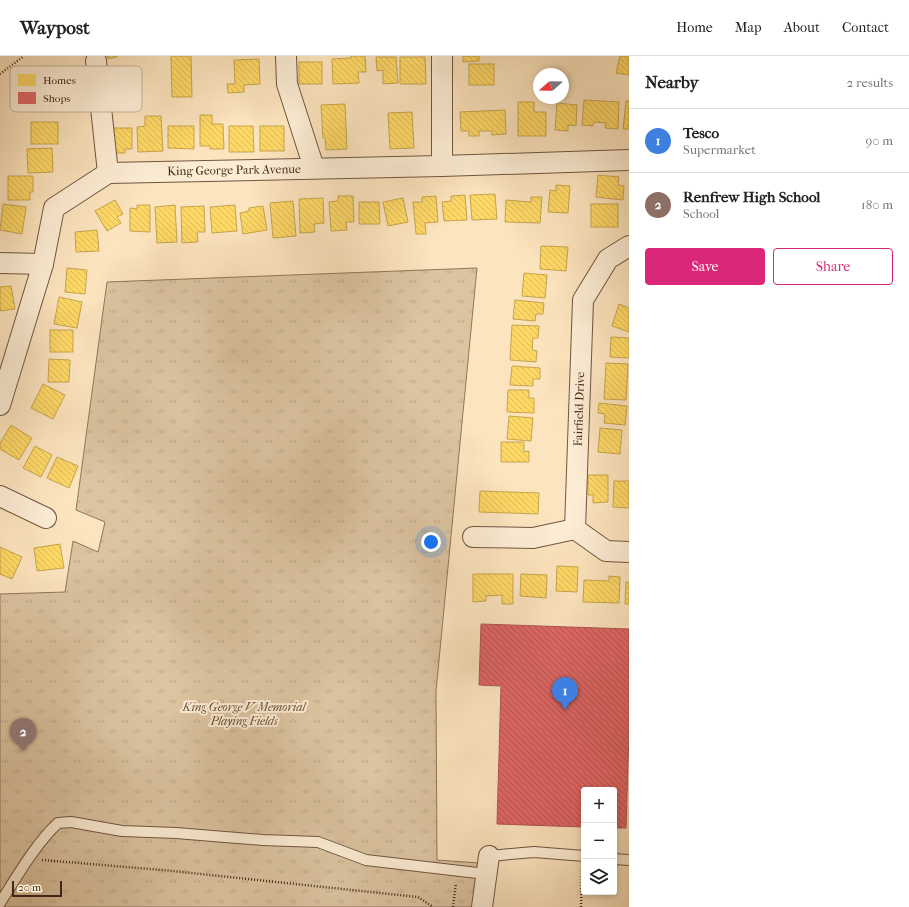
<!DOCTYPE html>
<html lang="en">
<head>
<meta charset="utf-8">
<style>
	body { margin:0; font-family:"IM FELL French Canon",serif; background:#f6f6f6; color:#202124 }
	.controls { position:absolute; right:12px; bottom:12px; display:grid; overflow:hidden; border-radius:4px; box-shadow:0 2px 6px #0003 }
	.controls button { width:36px; height:36px; display:grid; place-items:center; padding:0; border:0; border-bottom:1px solid #e0e0e0; background:#fff; color:#202124; font:20px sans-serif }
	.compass { position:absolute; left:533px; top:12px; width:36px; height:36px; border-radius:50%; background:#fff; box-shadow:0 2px 6px #0003; rotate:250deg }
	.scale { position:absolute; left:12px; bottom:10px; width:50px; box-sizing:border-box; padding-left:4px; border:2px solid #422716; border-top:0; font-size:11px; line-height:14px; white-space:nowrap; color:#422716; -webkit-text-stroke:3px #fdedd5; paint-order:stroke }
	.you { position:absolute; left:431px; top:486px; width:14px; height:14px; margin:-10px; border:3px solid #fff; border-radius:50%; background:#1a73e8; box-shadow:0 0 0 6px #1a73e833 }
	.badge { display:grid; place-items:center; width:26px; height:26px; border-radius:50%; background:#db2777; color:#fff; font-size:13px; font-weight:700 }
	.pin { position:absolute; translate:-50% -33px; filter:drop-shadow(0 1px 2px #0008) }
	.pin::after { content:''; position:absolute; top:21px; width:14px; height:12px; background:inherit; clip-path:polygon(0 0,100% 0,50% 100%) }
	.list { margin:0; padding:0; list-style:none }
	h2 { display:flex; justify-content:space-between; align-items:center; height:52px; margin:0; padding:0 16px; font-size:17px }
	h2 small { font-size:13px; font-weight:400; color:#757577 }
	.list li { display:grid; grid-template-columns:26px 1fr auto; gap:12px; align-items:center; box-sizing:border-box; height:64px; padding:0 16px; border-top:1px solid #e0e0e0 }
	.list b { display:block; font-size:15px; white-space:nowrap }
	.list p { margin:0; font-size:13px; white-space:nowrap; color:#757577 }
	.list em { font-size:13px; font-style:normal; color:#757577 }
	.actions { display:flex; gap:8px; padding:12px 16px }
	.actions a { flex:1; padding:9px 0; border:1px solid #db2777; border-radius:4px; text-align:center; font-size:14px; color:#db2777 }
	.actions .main { background:#db2777; color:#fff }
	.icon { flex:none; width:22px; height:22px; fill:none; stroke:currentColor; stroke-width:2; stroke-linecap:round; stroke-linejoin:round }
	.map { position:relative; flex:none; width:629px; height:851px; overflow:hidden }
	header { display:flex; align-items:center; gap:24px; box-sizing:border-box; height:56px; padding:0 20px; background:#fff; border-bottom:1px solid #e0e0e0 }
	header strong { font-size:19px }
	nav { display:flex; gap:22px; margin-inline-start:auto; font-size:14px }
	main { display:flex }
	aside { flex:1; background:#fff }
	.map>svg:first-child { display:block }
</style>
</head>
<body>
<header>
<strong>Waypost</strong>
<nav><a>Home</a><a>Map</a><a>About</a><a>Contact</a></nav>
</header>
<main>
<div class="map">
<svg width="629" height="851" viewBox="0 0 629 851">
	<defs>
		<pattern id="park-tufts" width="24" height="20" patternUnits="userSpaceOnUse"><rect width="24" height="20" fill="#dcc4a1"/><path d="M3 7l-1-3M5 7V3M7 7l1-3M15 17l-1-3M17 17v-4M19 17l1-3" fill="none" stroke="#bea88a"/></pattern>
		<pattern id="homes-back-hatch" width="6" height="6" patternUnits="userSpaceOnUse"><rect width="6" height="6" fill="#ffd966"/><path d="M-1 5l2 2M0 0l6 6M5-1l2 2" fill="none" stroke="#dcba58"/></pattern>
		<pattern id="shops-back-hatch" width="6" height="6" patternUnits="userSpaceOnUse"><rect width="6" height="6" fill="#e06666"/><path d="M-1 5l2 2M0 0l6 6M5-1l2 2" fill="none" stroke="#b75453"/></pattern>
	</defs>
	<rect width="100%" height="100%" fill="#fce4be"/>
	<filter id="stains"><feTurbulence type="fractalNoise" baseFrequency=".005" numOctaves="4"/><feColorMatrix values="0 0 0 0 .2 0 0 0 0 .09 0 0 0 0 .02 0 0 0 .5 -.17"/></filter>
	<radialGradient id="worn" r=".72"><stop offset=".6" stop-color="#630" stop-opacity="0"/><stop offset="1" stop-color="#630" stop-opacity=".3"/></radialGradient>
	<polygon fill="url(#park-tufts)" stroke="#8f765c" points="477,212 436,635 437,804 479,807 475,851 0,851 0,538 65,536 73,485 98,496 105,466 76,454 107,226"/>
	<g fill="url(#homes-back-hatch)" stroke="#c6a44e">
		<polygon points="107,0 117,0 117,1 108,3"/>
		<polygon points="171,0 191,0 192,41 172,41"/>
		<polygon points="351,0 365,0 366,16 358,16 359,27 333,28 332,3 351,2"/>
		<polygon points="463,0 479,0 479,5 463,6"/>
		<polygon points="620,0 629,0 629,19 616,17"/>
		<polygon points="376,1 396,1 398,27 383,28 383,14 377,15"/>
		<polygon points="400,1 425,1 426,28 400,28"/>
		<polygon points="259,3 260,28 244,29 244,36 228,37 227,28 235,28 234,4"/>
		<rect x="299" y="6" width="23" height="22"/>
		<rect x="469" y="8" width="25" height="21"/>
		<polygon points="584,44 619,46 618,73 605,72 606,67 594,66 593,70 582,69"/>
		<polygon points="626,45 629,45 629,73 623,73"/>
		<polygon points="518,46 534,46 534,56 546,56 546,80 518,80"/>
		<polygon points="557,47 577,49 576,70 568,69 568,75 555,74"/>
		<polygon points="345,48 347,93 326,94 325,82 323,82 321,49"/>
		<polygon points="505,54 506,78 492,79 492,75 479,75 479,80 469,80 469,75 461,75 460,56"/>
		<polygon points="412,56 414,92 390,93 388,57"/>
		<polygon points="200,59 212,59 212,68 223,68 224,93 210,93 210,90 200,90"/>
		<polygon points="145,60 161,60 163,95 138,96 137,71 145,70"/>
		<rect x="31" y="66" width="27" height="22"/>
		<polygon points="168,70 194,70 194,93 168,92"/>
		<polygon points="229,70 253,70 254,96 229,96"/>
		<rect x="260" y="70" width="24" height="25"/>
		<polygon points="109,72 132,72 132,93 125,93 125,97 110,97"/>
		<polygon points="52,92 53,116 28,117 27,93"/>
		<polygon points="598,119 619,121 618,129 624,130 623,144 596,141"/>
		<polygon points="8,120 33,120 33,136 30,136 30,144 8,144"/>
		<polygon points="556,129 570,130 568,157 548,156 550,134 556,135"/>
		<polygon points="495,138 497,163 472,164 470,139"/>
		<polygon points="465,139 467,164 444,165 442,146 451,145 451,140"/>
		<polygon points="338,140 353,140 354,166 346,166 347,174 331,175 329,146 338,145"/>
		<polygon points="436,140 438,166 425,167 426,178 416,178 413,146 422,146 422,141"/>
		<polygon points="531,141 542,141 540,167 505,166 506,144 531,146"/>
		<polygon points="323,142 324,167 314,168 315,176 300,177 299,143"/>
		<polygon points="403,142 408,166 388,170 383,146"/>
		<polygon points="115,144 123,158 117,161 121,167 107,175 95,155"/>
		<polygon points="293,145 296,180 273,182 270,147"/>
		<polygon points="359,146 379,146 380,168 359,168"/>
		<polygon points="3,148 26,151 22,178 0,174"/>
		<rect x="591" y="148" width="27" height="23"/>
		<polygon points="137,149 150,149 150,176 130,175 130,152 137,153"/>
		<polygon points="175,149 177,186 157,187 155,151"/>
		<polygon points="235,149 237,175 212,177 210,151"/>
		<polygon points="204,150 205,176 197,176 198,186 182,187 181,151"/>
		<polygon points="263,150 267,174 243,178 240,157 249,155 249,152"/>
		<polygon points="97,174 99,195 76,196 75,176"/>
		<polygon points="541,190 568,191 566,215 540,213"/>
		<polygon points="67,212 87,214 85,238 65,236"/>
		<polygon points="524,217 547,219 545,242 522,240"/>
		<polygon points="11,230 15,253 0,255 0,231"/>
		<polygon points="59,241 82,246 77,272 54,268"/>
		<polygon points="515,244 544,247 543,258 536,258 535,265 513,263"/>
		<polygon points="619,248 629,252 629,276 612,270"/>
		<polygon points="512,269 539,270 538,282 533,282 532,294 537,295 536,306 510,304"/>
		<rect x="50" y="274" width="23" height="22"/>
		<polygon points="611,281 629,282 629,302 610,301"/>
		<polygon points="49,303 70,304 69,326 48,326"/>
		<polygon points="606,307 628,308 626,344 604,343"/>
		<polygon points="512,310 540,312 540,323 533,323 533,330 510,329"/>
		<polygon points="43,328 65,339 53,363 31,352"/>
		<polygon points="508,334 529,334 529,342 534,342 534,357 507,356"/>
		<polygon points="599,347 627,350 625,369 604,367 605,358 598,357"/>
		<polygon points="509,360 533,362 531,385 507,383"/>
		<polygon points="11,369 32,382 19,404 0,393 0,387"/>
		<polygon points="600,372 622,374 620,398 598,396"/>
		<polygon points="501,386 524,386 524,396 529,395 529,406 501,406"/>
		<polygon points="35,390 52,399 41,421 23,412"/>
		<polygon points="57,401 78,410 69,432 47,422"/>
		<polygon points="588,419 608,419 608,446 593,447 593,439 588,439"/>
		<polygon points="614,425 629,425 629,452 613,451"/>
		<polygon points="480,435 539,437 538,458 479,456"/>
		<polygon points="60,488 64,512 37,515 34,492"/>
		<polygon points="0,491 22,501 12,523 0,518"/>
		<polygon points="557,510 578,511 577,536 556,535"/>
		<polygon points="473,518 513,518 513,548 502,548 502,539 486,540 486,545 473,546"/>
		<polygon points="521,518 547,519 546,542 520,540"/>
		<polygon points="609,520 620,521 619,547 583,546 584,524 609,525"/>
		<polygon points="626,526 629,526 629,548 625,548"/>
	</g>
	<polygon fill="url(#shops-back-hatch)" stroke="#b1534e" points="481,568 629,573 629,678 626,772 614,772 614,734 584,734 584,771 497,768 501,630 479,629"/>
	<g fill="none" stroke-linecap="round" stroke-linejoin="round">
		<defs>
			<g id="lane">
				<polyline points="489,800 534,796 584,800"/>
				<polyline points="614,803 629,804"/>
				<path d="M0 847C16 822 36 787 58 767L71 766 122 775 176 777 263 784 318 786 366 804 486 818"/>
			</g>
			<g id="street">
				<polyline points="286,0 287,28 314,112"/>
				<polyline points="442,0 442,110"/>
				<polyline points="96,5 108,117"/>
				<polyline points="629,190 608,203 583,244 575,473 606,495 629,496"/>
				<polyline points="0,207 43,208"/>
				<polyline points="0,349 43,208 54,152 108,117 442,110 629,104"/>
				<polyline points="0,440 46,462"/>
				<polyline points="473,481 533,482 575,473"/>
				<polyline points="482,851 489,800"/>
			</g>
		</defs>
		<use href="#lane" stroke="#705640" stroke-width="12"/>
		<use href="#street" stroke="#705640" stroke-width="22"/>
		<g stroke="#422716" stroke-width="2.5" stroke-dasharray="1 2" stroke-linecap="butt">
			<polyline points="0,18 24,0"/>
			<polyline points="42,804 163,814 418,841 433,851"/>
			<polyline points="453,851 456,827"/>
			<polyline points="581,851 582,812"/>
		</g>
		<use href="#lane" stroke="#fdedd5" stroke-width="10"/>
		<use href="#street" stroke="#fdedd5" stroke-width="20"/>
	</g>
	<g text-anchor="middle" dominant-baseline="central" stroke-width="4" stroke-linejoin="round" paint-order="stroke">
		<g font-size="12" fill="#422716" stroke="#fdedd5">
			<text transform="translate(234 114) rotate(-1)">King George Park Avenue</text>
			<text transform="translate(579 353) rotate(-88)">Fairfield Drive</text>
		</g>
		<g font-size="12" font-style="italic" fill="#684e39" stroke="#fdedd5">
			<text x="244" y="651">King George V Memorial<tspan x="244" dy="14">Playing Fields</tspan></text>
		</g>
	</g>
	<rect x="10" y="10" width="132" height="46" rx="6" fill="#fdedd5" stroke="#c5b29c" stroke-width="1"/>
	<rect x="18" y="18" width="18" height="12" fill="#ffd966"/>
	<rect x="18" y="36" width="18" height="12" fill="#e06666"/>
	<g font-size="11" fill="#422716">
		<text x="43" y="28">Homes</text>
		<text x="43" y="46">Shops</text>
	</g>
	<rect width="100%" height="100%" filter="url(#stains)"/>
	<rect width="100%" height="100%" fill="url(#worn)"/>
</svg>
<div class="controls">
<button>+</button>
<button>−</button>
<button><svg class="icon" aria-label="layers" viewBox="0 0 24 24"><path d="M12 4l9 5-9 5-9-5zM3 14l9 5 9-5"/></svg></button>
</div>
<svg class="compass" viewBox="-18 -18 36 36"><path d="M0-13l5 13h-10z" fill="#e53935"/><path d="M0 13l5-13h-10z" fill="#757577"/></svg>
<div class="scale">20 m</div>
<div class="you"></div>
<div class="pin badge" style="left:565px;top:654px;background:#3f7fe0">1</div>
<div class="pin badge" style="left:23px;top:695px;background:#8d6e63">2</div>
</div>
<aside>
<h2>Nearby<small>2 results</small></h2>
<ul class="list">
<li><span class="badge" style="background:#3f7fe0">1</span><div><b>Tesco</b><p>Supermarket</p></div><em>90 m</em></li>
<li><span class="badge" style="background:#8d6e63">2</span><div><b>Renfrew High School</b><p>School</p></div><em>180 m</em></li>
</ul>
<div class="actions"><a class="main">Save</a><a>Share</a></div>
</aside>
</main>
</body>
</html>
